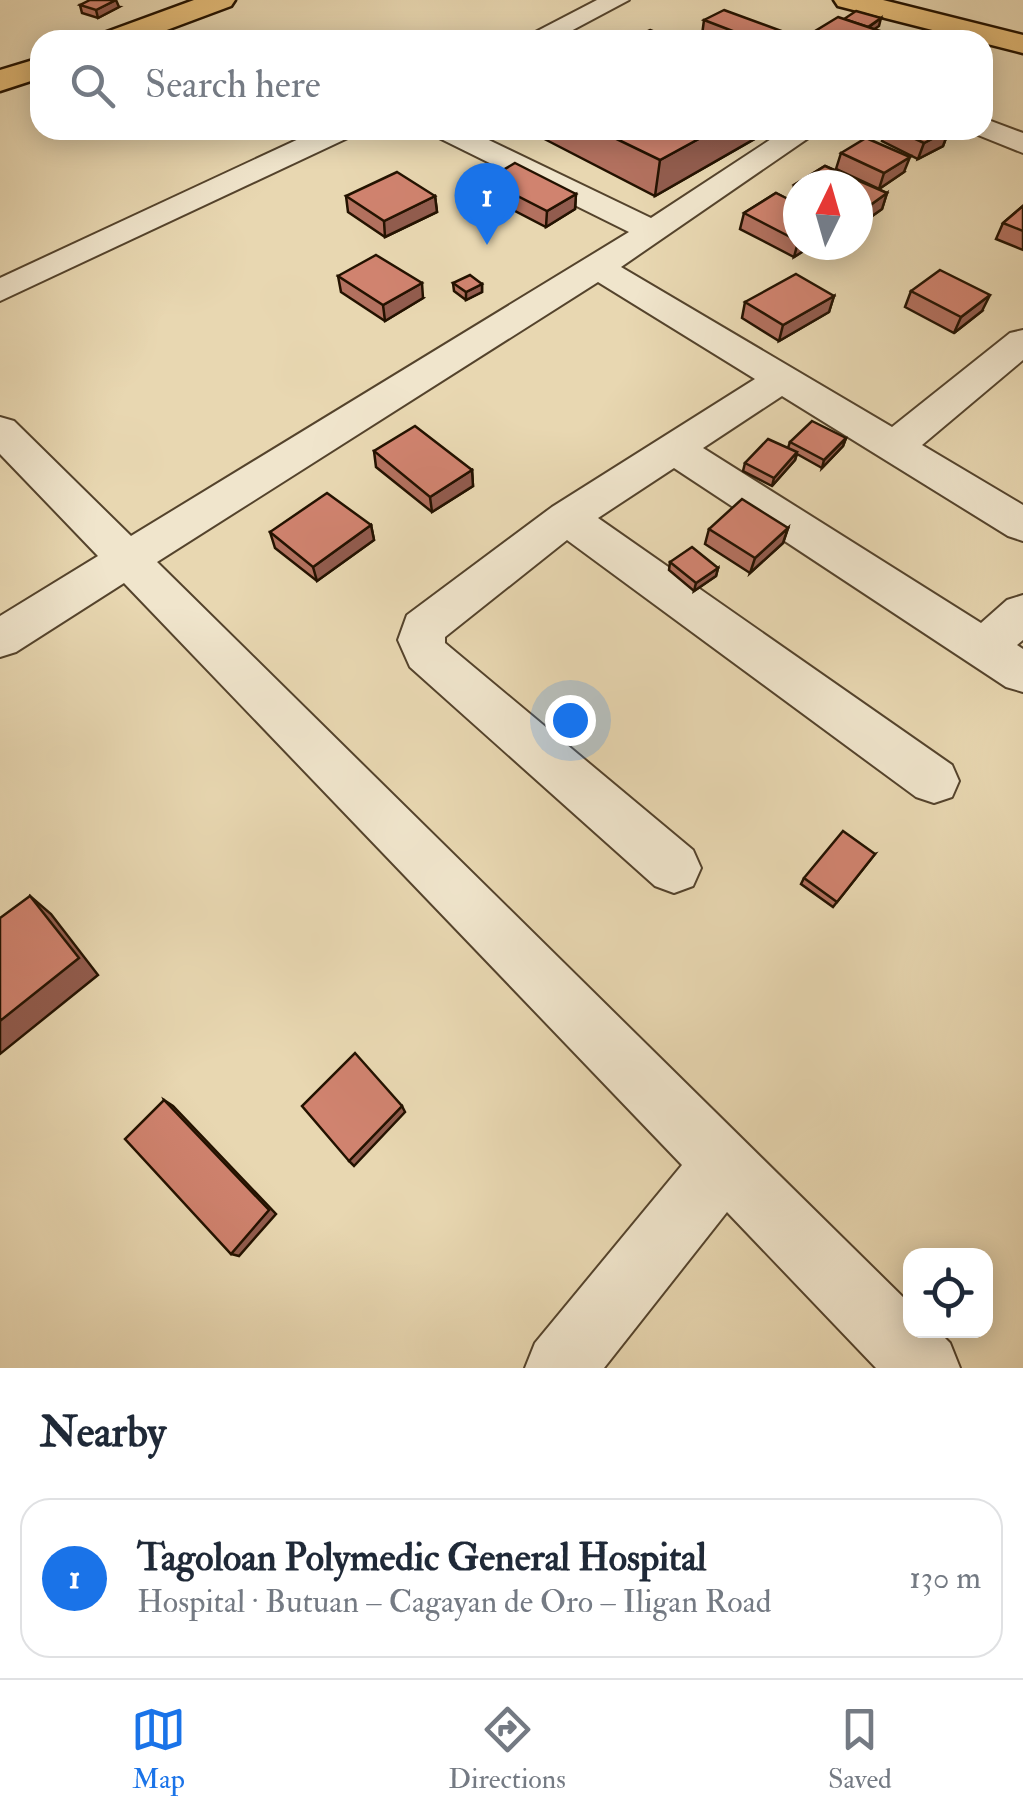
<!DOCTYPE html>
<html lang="en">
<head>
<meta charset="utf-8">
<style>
	body { margin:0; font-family:"IM FELL Double Pica",serif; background:#f6f6f7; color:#1f2937 }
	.controls { position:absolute; right:30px; bottom:30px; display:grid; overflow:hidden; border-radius:20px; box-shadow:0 5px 25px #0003 }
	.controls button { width:90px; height:90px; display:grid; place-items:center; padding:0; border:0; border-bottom:2px solid #e0e1e3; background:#fff; color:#1f2937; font:50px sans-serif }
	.compass { position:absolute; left:783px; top:170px; width:90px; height:90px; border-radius:50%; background:#fff; box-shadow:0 5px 25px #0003; rotate:5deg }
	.you { position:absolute; left:570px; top:720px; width:35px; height:35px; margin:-25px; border:8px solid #fff; border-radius:50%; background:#1a73e8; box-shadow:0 0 0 15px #1a73e833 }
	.badge { display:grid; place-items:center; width:65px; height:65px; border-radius:50%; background:#1a73e8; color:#fff; font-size:32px; font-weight:700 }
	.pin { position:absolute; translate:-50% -82px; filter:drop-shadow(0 2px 5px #0008) }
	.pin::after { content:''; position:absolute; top:52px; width:35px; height:30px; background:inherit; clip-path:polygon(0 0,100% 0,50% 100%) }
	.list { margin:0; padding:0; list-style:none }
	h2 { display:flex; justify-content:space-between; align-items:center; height:130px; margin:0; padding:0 40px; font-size:42px }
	h2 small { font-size:32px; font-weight:400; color:#747a83 }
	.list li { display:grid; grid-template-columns:65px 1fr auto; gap:30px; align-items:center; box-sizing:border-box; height:160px; margin:0 20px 20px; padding:0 20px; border:2px solid #e0e1e3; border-radius:30px }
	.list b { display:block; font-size:38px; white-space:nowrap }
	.list p { margin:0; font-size:32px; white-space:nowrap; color:#747a83 }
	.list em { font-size:32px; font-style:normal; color:#747a83 }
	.icon { flex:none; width:55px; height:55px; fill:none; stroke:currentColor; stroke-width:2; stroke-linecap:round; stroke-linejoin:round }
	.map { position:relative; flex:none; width:1023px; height:1368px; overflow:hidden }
	.search { position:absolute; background:#fff; box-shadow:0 5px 25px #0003; left:30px; right:30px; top:30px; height:110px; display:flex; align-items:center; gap:25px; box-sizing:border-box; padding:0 35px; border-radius:30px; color:#747a83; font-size:38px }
	.sheet { height:310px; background:#fff }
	nav { display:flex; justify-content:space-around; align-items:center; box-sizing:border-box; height:140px; border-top:2px solid #e0e1e3; background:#fff; font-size:28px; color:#747a83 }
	nav a { display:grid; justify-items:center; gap:5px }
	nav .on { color:#1a73e8 }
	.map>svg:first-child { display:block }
</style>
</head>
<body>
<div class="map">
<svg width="1023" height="1368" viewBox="0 0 1023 1368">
	<rect width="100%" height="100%" fill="#e8d7b1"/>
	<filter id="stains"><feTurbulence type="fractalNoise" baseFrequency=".002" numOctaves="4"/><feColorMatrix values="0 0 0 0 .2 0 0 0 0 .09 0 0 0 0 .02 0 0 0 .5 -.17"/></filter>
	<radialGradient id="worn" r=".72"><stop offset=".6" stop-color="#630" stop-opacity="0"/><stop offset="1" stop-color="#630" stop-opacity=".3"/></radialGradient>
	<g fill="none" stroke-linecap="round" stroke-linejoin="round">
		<defs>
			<g id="minor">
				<polygon points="597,0 629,0 554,40 520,40"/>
				<polygon points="983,118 1023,133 1023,153 973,133 971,130 983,130"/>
				<polygon points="318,130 357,130 352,136 0,301 0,278"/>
				<polygon points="430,130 468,130 651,218 785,130 820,130 621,267 892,427 1010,333 1023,330 1023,360 922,445 1023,505 1023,541 1008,536 782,396 703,448 981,623 1007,600 1023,595 1023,640 1017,645 1023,649 1023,692 1006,687 674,468 598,518 952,765 959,781 952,797 934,803 916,797 567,540 445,637 445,643 693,850 701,868 693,886 674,893 655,886 410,667 398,640 407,615 552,507 755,379 598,282 157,562 910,1304 910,1330 937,1330 950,1343 960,1368 876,1368 727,1212 604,1368 525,1368 535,1343 682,1165 124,583 16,652 0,657 0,616 98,556 0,454 0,417 14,421 131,536 629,232 435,136"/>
			</g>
			<polygon id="major" points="834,0 883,0 1023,35 1023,53 838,6"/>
			<g id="highway">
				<polygon points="194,0 235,0 231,6 140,40 97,40 101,34"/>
				<polygon points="40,58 40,78 0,91 0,70"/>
			</g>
		</defs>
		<use href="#minor" stroke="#54432c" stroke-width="4"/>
		<use href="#major" stroke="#231200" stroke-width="5"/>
		<use href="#highway" stroke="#231200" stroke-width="5"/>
		<use href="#minor" fill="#f0e5cc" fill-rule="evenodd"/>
		<use href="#major" fill="#e4bc78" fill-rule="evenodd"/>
		<use href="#highway" fill="#e4bc78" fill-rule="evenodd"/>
	</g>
	<g fill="#b3715f" stroke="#231200" stroke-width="2.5">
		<polygon points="80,5 119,7 98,18 82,13"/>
		<polygon points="704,20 787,33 785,40 716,40 702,35"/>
		<polygon points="527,130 770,130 655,196"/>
		<polygon points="885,130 949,130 943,146 918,159 882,141"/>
		<polygon points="841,153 904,172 879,189 836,169"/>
		<polygon points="825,166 887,193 882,209 858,226 858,185 798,185 798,245 813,245 794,257 740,229 744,213 776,193 791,201 794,185"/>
		<polygon points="486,180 576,194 575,209 546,227 486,196"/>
		<polygon points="346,196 435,196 437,212 385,237 348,212"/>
		<polygon points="1023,206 1023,250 996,239 1003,223"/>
		<polygon points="338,276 423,298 385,321 341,292"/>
		<polygon points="453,283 482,284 482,292 466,300 454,291"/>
		<polygon points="911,291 982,311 954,333 905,307"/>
		<polygon points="834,296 829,312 779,341 742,318 745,302"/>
		<polygon points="846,438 843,446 822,468 797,454 795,460 772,486 743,471 745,463 788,448 790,442"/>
		<polygon points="374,451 472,470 473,486 432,512 376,467"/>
		<polygon points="371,525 374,540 317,581 275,548 270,532"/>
		<polygon points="788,528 783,543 750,573 705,544 709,529"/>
		<polygon points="670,562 718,568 716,576 694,591 669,570"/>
		<polygon points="875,854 833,907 801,884 804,878"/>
	</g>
	<g fill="#925c4e" stroke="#231200" stroke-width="2.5">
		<polygon points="116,0 119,7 98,18 96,10"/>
		<polygon points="881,18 879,26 863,37 865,30"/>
		<polygon points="715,130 770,130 655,196 660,160"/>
		<polygon points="949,130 943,146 918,159 924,143"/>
		<polygon points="910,157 904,172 879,189 884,173"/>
		<polygon points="887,193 882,209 858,226 858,214"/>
		<polygon points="576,194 575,209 546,227 547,211"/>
		<polygon points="435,196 437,212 385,237 384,221"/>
		<polygon points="798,242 798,245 813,245 794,257"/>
		<polygon points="422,283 423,298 385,321 383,305"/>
		<polygon points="482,284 482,292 466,300 466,292"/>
		<polygon points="990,295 982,311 954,333 961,317"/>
		<polygon points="834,296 829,312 779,341 783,325"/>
		<polygon points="846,438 843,446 822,468 824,460"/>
		<polygon points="797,452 795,460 772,486 774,478"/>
		<polygon points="472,470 473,486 432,512 430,497"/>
		<polygon points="371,525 374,540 317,581 313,567"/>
		<polygon points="788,528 783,543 750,573 755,558"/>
		<polygon points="718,568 716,576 694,591 696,583"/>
		<polygon points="30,896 51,914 98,975 0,1054 0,1021"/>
		<polygon points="164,1100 173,1106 276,1214 239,1256 231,1254"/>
		<polygon points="402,1106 405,1112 354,1166 349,1161"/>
	</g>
	<g fill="#d0836f" stroke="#231200" stroke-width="2.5">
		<polygon points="90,0 116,0 96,10 80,5"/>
		<polygon points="724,10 787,33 775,40 756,40 704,20"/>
		<polygon points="856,11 881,18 868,27 844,19"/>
		<polygon points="838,17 889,34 881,40 819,40 807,36"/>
		<polygon points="650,30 675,40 628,40"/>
		<polygon points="685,36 694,40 677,40"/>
		<polygon points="598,130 715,130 660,160"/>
		<polygon points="896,130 949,130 924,143"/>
		<polygon points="866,138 910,157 884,173 841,153"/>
		<polygon points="515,163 576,194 547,211 486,180"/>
		<polygon points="825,166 887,193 858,214 858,185 798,185 798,187 794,185"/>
		<polygon points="397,172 435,196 384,221 346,196"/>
		<polygon points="776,193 798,204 798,241 744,213"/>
		<polygon points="1023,206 1023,231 1003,223"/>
		<polygon points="376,255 422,283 383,305 338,276"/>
		<polygon points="940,270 990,295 961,317 911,291"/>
		<polygon points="796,274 834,296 783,325 745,302"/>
		<polygon points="470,275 482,284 466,292 453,283"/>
		<polygon points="812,421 846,438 824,460 790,442"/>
		<polygon points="415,426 472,470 430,497 374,451"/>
		<polygon points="768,439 797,452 774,478 745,463"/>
		<polygon points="327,493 371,525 313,567 270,532"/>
		<polygon points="742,499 788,528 755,558 709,529"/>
		<polygon points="692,547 718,568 696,583 670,562"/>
		<polygon points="843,831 875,854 837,902 804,878"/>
		<polygon points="30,896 79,958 0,1021 0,918"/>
		<polygon points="355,1053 402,1106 349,1161 302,1106"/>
		<polygon points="164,1100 269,1210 231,1254 125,1139"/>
	</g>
	<rect width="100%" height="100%" filter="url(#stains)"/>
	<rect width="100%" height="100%" fill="url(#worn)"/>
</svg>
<div class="controls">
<button><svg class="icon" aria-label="locate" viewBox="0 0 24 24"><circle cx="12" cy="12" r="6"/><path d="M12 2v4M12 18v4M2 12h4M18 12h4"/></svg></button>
</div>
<svg class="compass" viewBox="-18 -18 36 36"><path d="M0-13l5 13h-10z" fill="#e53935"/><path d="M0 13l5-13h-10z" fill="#747a83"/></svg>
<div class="you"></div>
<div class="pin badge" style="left:487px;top:245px">1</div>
<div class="search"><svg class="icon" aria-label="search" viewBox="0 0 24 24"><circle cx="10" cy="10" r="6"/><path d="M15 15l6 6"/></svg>Search here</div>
</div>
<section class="sheet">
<h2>Nearby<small></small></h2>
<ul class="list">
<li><span class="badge">1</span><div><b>Tagoloan Polymedic General Hospital</b><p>Hospital · Butuan – Cagayan de Oro – Iligan Road</p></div><em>130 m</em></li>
</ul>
</section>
<nav>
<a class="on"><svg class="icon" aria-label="map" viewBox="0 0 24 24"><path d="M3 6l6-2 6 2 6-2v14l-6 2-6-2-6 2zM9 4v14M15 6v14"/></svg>Map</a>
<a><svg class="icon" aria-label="directions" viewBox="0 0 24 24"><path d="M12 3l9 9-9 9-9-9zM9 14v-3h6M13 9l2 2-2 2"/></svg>Directions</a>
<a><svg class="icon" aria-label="saved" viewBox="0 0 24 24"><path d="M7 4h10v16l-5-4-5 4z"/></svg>Saved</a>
</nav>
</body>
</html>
